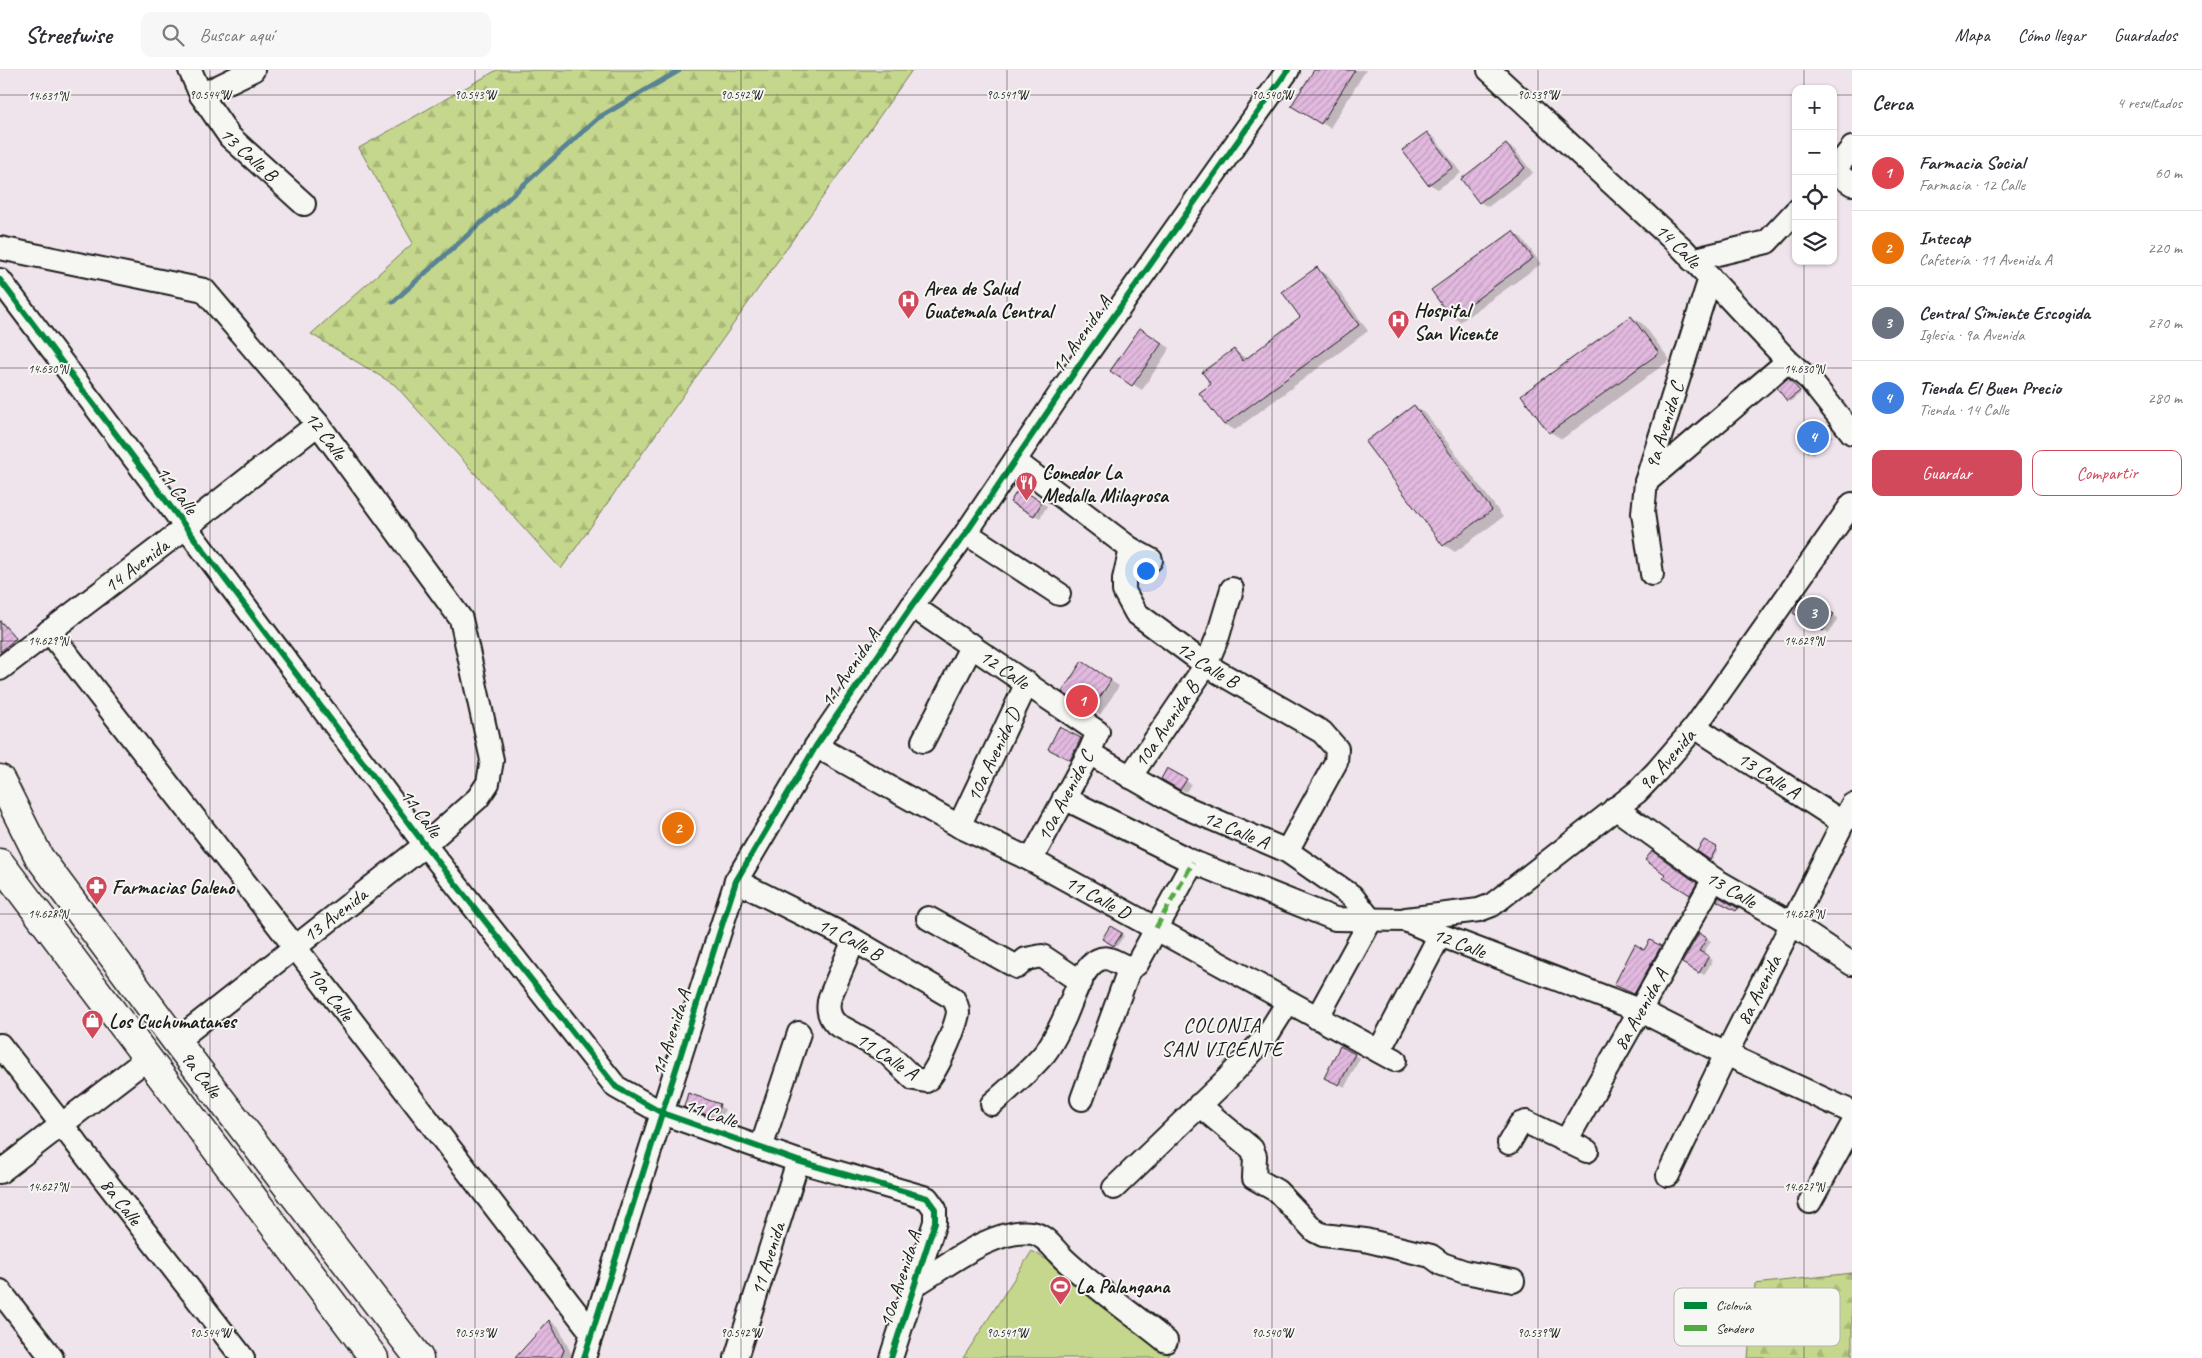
<!DOCTYPE html>
<html lang="es">
<head>
<meta charset="utf-8">
<style>
	body { margin:0; font-family:Caveat,sans-serif; background:#f7f7f7; color:#2b2b33 }
	.controls { position:absolute; right:15px; top:15px; display:grid; overflow:hidden; border-radius:10px; box-shadow:0 1px 4px #0004 }
	.controls button { width:45px; height:45px; display:grid; place-items:center; padding:0; border:0; border-bottom:1px solid #e1e1e2; background:#fff; color:#2b2b33; font:25px sans-serif }
	.you { position:absolute; left:1145px; top:500px; width:18px; height:18px; margin:-12px; border:4px solid #fff; border-radius:50%; background:#1a73e8; box-shadow:0 0 0 8px #1a73e833 }
	.badge { display:grid; place-items:center; width:32px; height:32px; border-radius:50%; background:#d1495b; color:#fff; font-size:16px; font-weight:700 }
	.pin { position:absolute; translate:-50% -50%; border:2px solid #fff; box-shadow:0 1px 5px #0006 }
	.list { margin:0; padding:0; list-style:none }
	h2 { display:flex; justify-content:space-between; align-items:center; height:65px; margin:0; padding:0 20px; font-size:21px }
	h2 small { font-size:16px; font-weight:400; color:#7c7c81 }
	.list li { display:grid; grid-template-columns:32px 1fr auto; gap:15px; align-items:center; box-sizing:border-box; height:75px; padding:0 20px; border-top:1px solid #e1e1e2 }
	.list b { display:block; font-size:19px; white-space:nowrap }
	.list p { margin:0; font-size:16px; white-space:nowrap; color:#7c7c81 }
	.list em { font-size:16px; font-style:normal; color:#7c7c81 }
	.actions { display:flex; gap:10px; padding:15px 20px }
	.actions a { flex:1; padding:11px 0; border:1px solid #d1495b; border-radius:10px; text-align:center; font-size:18px; color:#d1495b }
	.actions .main { background:#d1495b; color:#fff }
	.icon { flex:none; width:28px; height:28px; fill:none; stroke:currentColor; stroke-width:2; stroke-linecap:round; stroke-linejoin:round }
	.map { position:relative; flex:none; width:1852px; height:1288px; overflow:hidden }
	header { display:flex; align-items:center; gap:30px; box-sizing:border-box; height:70px; padding:0 25px; background:#fff; border-bottom:1px solid #e1e1e2 }
	header strong { font-size:24px }
	nav { display:flex; gap:28px; margin-inline-start:auto; font-size:18px }
	.search { width:350px; height:45px; background:#f7f7f7; display:flex; align-items:center; gap:12px; box-sizing:border-box; padding:0 18px; border-radius:10px; color:#7c7c81; font-size:19px }
	main { display:flex }
	aside { flex:1; background:#fff }
	.map>svg:first-child { display:block }
</style>
</head>
<body>
<header>
<strong>Streetwise</strong>
<div class="search"><svg class="icon" aria-label="search" viewBox="0 0 24 24"><circle cx="10" cy="10" r="6"/><path d="M15 15l6 6"/></svg>Buscar aquí</div>
<nav><a>Mapa</a><a>Cómo llegar</a><a>Guardados</a></nav>
</header>
<main>
<div class="map">
<svg width="1852" height="1288" viewBox="0 0 1852 1288">
	<defs>
		<pattern id="forest-firs" width="22" height="20" patternUnits="userSpaceOnUse" patternTransform="scale(1.25)"><rect width="22" height="20" fill="#c5d78c"/><path d="M5 1l3.5 6h-7zM16 11l3.5 6h-7z" fill="#a9b878"/></pattern>
		<pattern id="building-hatch" width="6" height="6" patternUnits="userSpaceOnUse" patternTransform="scale(1.25)"><rect width="6" height="6" fill="#e2b9df"/><path d="M-1 1l2-2M0 6l6-6M5 7l2-2" fill="none" stroke="#c19ebf"/></pattern>
	</defs>
	<rect width="100%" height="100%" fill="#f0e4ec"/>
	<filter id="ink" filterUnits="userSpaceOnUse"><feTurbulence type="fractalNoise" baseFrequency=".02" numOctaves="2"/><feDisplacementMap in="SourceGraphic" scale="10" xChannelSelector="R" yChannelSelector="G"/><feConvolveMatrix kernelMatrix="1 2 1 2 8 2 1 2 1" color-interpolation-filters="sRGB"/></filter>
	<g filter="url(#ink)">
		<g fill="url(#forest-firs)" stroke="#707a54">
			<polygon points="497,0 912,0 561,499 395,315 311,264 413,173 359,78"/>
			<polygon points="1852,1203 1852,1288 1748,1288 1755,1214"/>
		</g>
		<polygon fill="#c5d78c" stroke="#707a54" points="1032,1181 1179,1268 1166,1288 963,1288"/>
		<g fill="#0003">
			<polygon points="1315,0 1366,0 1330,58 1293,35"/>
			<polygon points="1427,63 1435,68 1461,103 1438,119 1429,114 1404,80"/>
			<polygon points="1507,75 1515,80 1533,103 1488,137 1480,132"/>
			<polygon points="1513,163 1522,168 1541,194 1460,252 1452,247"/>
			<polygon points="1317,199 1328,205 1368,261 1235,360 1224,354 1213,314 1234,280 1247,289 1302,248"/>
			<polygon points="1631,247 1643,254 1670,290 1562,369 1550,362"/>
			<polygon points="1141,259 1170,278 1142,320 1112,301"/>
			<polygon points="1790,311 1801,323 1790,332 1788,330"/>
			<polygon points="1414,337 1426,344 1503,447 1455,482 1444,475"/>
			<polygon points="1818,354 1833,366 1814,384 1809,381"/>
			<polygon points="1019,420 1047,436 1040,448 1012,432"/>
			<polygon points="1804,527 1838,548 1829,563 1794,542"/>
			<polygon points="0,549 20,572 0,589"/>
			<polygon points="1091,598 1119,616 1100,645 1091,640"/>
			<polygon points="1080,669 1086,672 1076,692 1055,681"/>
			<polygon points="1167,700 1191,714 1186,722 1162,708"/>
			<polygon points="1705,772 1718,780 1712,790 1699,781"/>
			<polygon points="1658,786 1702,817 1696,827 1665,808 1668,805"/>
			<polygon points="1111,858 1124,866 1117,876 1104,869"/>
			<polygon points="1699,864 1711,871 1703,884 1713,890 1704,905 1683,892"/>
			<polygon points="1651,871 1666,881 1640,926 1621,917"/>
			<polygon points="1354,985 1360,988 1345,1017 1331,1010"/>
			<polygon points="689,1025 725,1039 721,1050 685,1036"/>
			<polygon points="550,1251 558,1256 572,1285 571,1288 521,1288"/>
		</g>
		<g fill="none" stroke-linecap="round" stroke-linejoin="round">
			<polyline stroke="#598393" stroke-width="5" points="393,232 598,48 680,0"/>
		</g>
		<g fill="url(#building-hatch)" stroke="#1c1c1c">
			<polygon points="1314,0 1355,0 1321,54 1291,36"/>
			<polygon points="1427,62 1453,97 1428,115 1402,80"/>
			<polygon points="1506,74 1525,98 1479,133 1461,109"/>
			<polygon points="1513,161 1533,188 1451,248 1431,220"/>
			<polygon points="1317,197 1359,255 1224,355 1199,323 1211,314 1202,302 1234,279 1243,291 1300,247 1282,222"/>
			<polygon points="1631,246 1659,283 1549,363 1521,325"/>
			<polygon points="1140,258 1162,273 1132,316 1110,301"/>
			<polygon points="1788,308 1800,321 1787,331 1777,318"/>
			<polygon points="1414,335 1492,440 1443,476 1365,372"/>
			<polygon points="1818,353 1828,363 1808,382 1798,372"/>
			<polygon points="1019,418 1042,432 1034,446 1010,432"/>
			<polygon points="1803,526 1834,544 1823,561 1793,543"/>
			<polygon points="0,551 16,568 0,582"/>
			<polygon points="1082,591 1111,610 1091,641 1062,622"/>
			<polygon points="1059,657 1081,668 1070,690 1048,679"/>
			<polygon points="1167,698 1187,709 1180,720 1161,709"/>
			<polygon points="1704,770 1717,777 1710,790 1697,781"/>
			<polygon points="1652,781 1697,813 1690,825 1663,808 1666,805 1645,790"/>
			<polygon points="1719,827 1738,838 1736,841 1717,831"/>
			<polygon points="1110,856 1122,863 1114,876 1102,869"/>
			<polygon points="1699,863 1707,868 1699,881 1709,886 1699,903 1682,893"/>
			<polygon points="1650,870 1661,876 1634,924 1614,915 1635,874 1644,880"/>
			<polygon points="1340,976 1355,984 1339,1015 1324,1008"/>
			<polygon points="688,1023 720,1034 716,1048 684,1037"/>
			<polygon points="549,1250 564,1280 561,1288 515,1288"/>
		</g>
		<g fill="none" stroke-linecap="round" stroke-linejoin="round">
			<defs>
				<g id="minor">
					<path id="s1" d="M190 0 201 25 230 67 304 134"/>
					<path id="s2" d="M1489 0 1683 179 1788 291 1810 310 1852 363"/>
					<polyline points="201,25 253,0"/>
					<polyline points="1833,102 1852,78"/>
					<polyline points="1834,102 1852,114"/>
					<path id="s3" d="M0 178 204 220 318 354 461 549 492 690 488 713 478 728 425 775 176 971"/>
					<polyline points="1692,190 1767,172 1796,141"/>
					<polyline points="0,210 425,775 616,1017 662,1043 798,1091 927,1128 935,1139 935,1152 891,1288"/>
					<polyline points="1015,391 1131,479 1151,490"/>
					<polyline points="1646,412 1788,291"/>
					<polyline points="966,463 1059,524"/>
					<path id="s4" d="M1131 479 1124 509V521L1136 543 1206 595 1322 662 1337 679 1336 692 1287 781"/>
					<path id="s5" d="M1652 504 1643 443 1646 412 1710 208"/>
					<path id="s6" d="M912 536 1098 662 1089 683 1031 790"/>
					<path id="s7" d="M49 561 295 877 592 1263"/>
					<path id="s8" d="M0 599 185 458 318 354"/>
					<path id="s9" d="M1695 657 1842 752"/>
					<polyline points="923,671 972,575"/>
					<path id="s10" d="M816 676 959 756 1031 790 1395 990"/>
					<path id="s11" d="M1089 683 1180 735 1287 781 1352 826 1371 850 1317 948"/>
					<path id="s12" d="M1130 707 1206 595 1218 566 1232 519"/>
					<path id="s13" d="M1064 728 1193 792 1335 849 1405 850 1440 865 1639 940 1726 984 1852 1042"/>
					<path id="s14" d="M1615 738 1714 809 1792 854 1852 894"/>
					<path id="s15" d="M959 756 1027 613"/>
					<path id="s16" d="M736 811 854 870 953 928C956 933 958 937 958 943 956 956 936 1005 926 1011L914 1009 885 981 836 954C828 946 827 937 830 927L854 870"/>
					<polyline points="928,848 1017,897 1026,889 1042,886 1081,912"/>
					<path id="s17" d="M1406 849 1479 840 1492 835 1637 722 1657 701 1695 657 1852 434"/>
					<path id="s18" d="M0 975 243 1288"/>
					<polyline points="1379,981 1440,865"/>
					<polyline points="1082,1029 1130,897"/>
					<path d="M992 1034C1010 1018 1029 1002 1045 983 1052 974 1057 963 1062 953 1071 936 1080 898 1098 890 1112 883 1121 900 1134 896L1137 894 1193 792"/>
					<polyline points="1199,1035 1252,1079 1255,1086 1254,1108 1277,1121 1315,1161 1323,1165 1365,1170 1431,1186 1442,1194 1465,1202 1513,1211"/>
					<path id="s19" d="M1566 1071 1714 809"/>
					<polyline points="1509,1073 1520,1054 1526,1052 1587,1081"/>
					<polyline points="761,1078 799,963"/>
					<polyline points="0,1102 148,988"/>
					<path id="s20" d="M1668 1105 1726 984 1852 735"/>
					<polyline points="1114,1118 1225,1011 1266,967 1288,932"/>
					<polyline points="1810,1132 1852,1055"/>
					<path d="M915 1215C945 1197 995 1157 1032 1163 1046 1165 1055 1181 1064 1189 1096 1219 1133 1244 1166 1271"/>
					<polyline points="0,1221 52,1288"/>
					<polyline points="584,1288 736,811 816,676 912,536 966,463 1082,291 1288,0"/>
					<path id="s21" d="M736 1288 798 1091"/>
				</g>
				<g id="major">
					<path id="s22" d="M0 709 39 787 176 971 419 1288"/>
					<polyline points="0,793 374,1288"/>
				</g>
			</defs>
			<use href="#minor" stroke="#1c1c1c" stroke-width="26"/>
			<use href="#major" stroke="#1c1c1c" stroke-width="31"/>
			<use href="#minor" stroke="#f6f6f2" stroke-width="22"/>
			<use href="#major" stroke="#f6f6f2" stroke-width="28"/>
			<polyline stroke="#52a943" stroke-width="5" stroke-dasharray="10 5" stroke-linecap="butt" points="1156,858 1193,792"/>
			<defs>
				<g id="cycleway">
					<polyline points="0,210 425,775 616,1017 662,1043 798,1091 927,1128 935,1139 935,1152 891,1288"/>
					<polyline points="584,1288 736,811 816,676 912,536 966,463 1082,291 1288,0"/>
				</g>
			</defs>
			<use href="#cycleway" stroke="#f6f6f2" stroke-width="9"/>
			<use href="#cycleway" stroke="#00873e" stroke-width="6"/>
		</g>
	</g>
	<path fill="none" stroke="#1c1c1c" stroke-width="1" stroke-opacity="0.45" d="M210 0V1288M475 0V1288M741 0V1288M1007 0V1288M1272 0V1288M1538 0V1288M1804 0V19M0 25H1796M1833 25H1852M1804 191V1288M0 298H1852M0 571H1852M0 844H1852M0 1117H1852"/>
	<defs>
		<symbol id="hospital-pin" viewBox="-11 -11 22 30"><path d="M0 17L-7.5 6A9.5 9.5 0 1 1 7.5 6Z" fill="#d1495b" stroke="#f6f6f2"/><path d="M-5-5h3v3.5h4V-5h3V5h-3V1.5h-4V5h-3Z" fill="#fff"/></symbol>
		<symbol id="restaurant-pin" viewBox="-11 -11 22 30"><path d="M0 17L-7.5 6A9.5 9.5 0 1 1 7.5 6Z" fill="#d1495b" stroke="#f6f6f2"/><path d="M-5-6h1v4h1v-4h1v4h1v-4h1v5L-1.5 .5V6h-2V.5L-5-1ZM5-6V6H3V1.5H1.5Q1.5-4 5-6Z" fill="#fff"/></symbol>
		<symbol id="pharmacy-pin" viewBox="-11 -11 22 30"><path d="M0 17L-7.5 6A9.5 9.5 0 1 1 7.5 6Z" fill="#d1495b" stroke="#f6f6f2"/><path d="M-2-6h4v4h4v4h-4v4h-4v-4h-4v-4h4Z" fill="#fff"/></symbol>
		<symbol id="shop-pin" viewBox="-11 -11 22 30"><path d="M0 17L-7.5 6A9.5 9.5 0 1 1 7.5 6Z" fill="#d1495b" stroke="#f6f6f2"/><path d="M-5-2.5h2.3a2.7 3.5 0 0 1 5.4 0H5L5.5 6h-11ZM-1.5-2.5h3a1.5 2.3 0 0 0-3 0Z" fill="#fff"/></symbol>
		<symbol id="stadium-pin" viewBox="-11 -11 22 30"><path d="M0 17L-7.5 6A9.5 9.5 0 1 1 7.5 6Z" fill="#d1495b" stroke="#f6f6f2"/><path d="M0-5a6.5 5 0 1 0 0 10a6.5 5 0 1 0 0-10ZM-3.5-1.8h7v3.6h-7Z" fill="#fff"/></symbol>
	</defs>
	<g fill-rule="evenodd">
		<use href="#hospital-pin" x="896" y="218" width="25" height="34"/>
		<use href="#hospital-pin" x="1386" y="238" width="25" height="34"/>
		<use href="#restaurant-pin" x="1014" y="400" width="25" height="34"/>
		<use href="#pharmacy-pin" x="84" y="804" width="25" height="34"/>
		<use href="#shop-pin" x="80" y="938" width="25" height="34"/>
		<use href="#stadium-pin" x="1048" y="1204" width="25" height="34"/>
	</g>
	<g text-anchor="middle" dominant-baseline="central" stroke-width="4" stroke-linejoin="round" paint-order="stroke">
		<g font-size="20" fill="#1c1c1c" stroke="#f6f6f2">
			<text stroke="none"><textPath href="#s1" startOffset="104">13 Calle B</textPath></text>
			<text stroke="none"><textPath href="#s2" startOffset="258">14 Calle</textPath></text>
			<text transform="translate(1081 265) rotate(-55)">11 Avenida A</text>
			<text stroke="none"><textPath href="#s5" startOffset="152">9a Avenida C</textPath></text>
			<text stroke="none"><textPath href="#s3" startOffset="398">12 Calle</textPath></text>
			<text transform="translate(177 420) rotate(53)">11 Calle</text>
			<text stroke="none"><textPath href="#s8" startOffset="171">14 Avenida</textPath></text>
			<text stroke="none"><textPath href="#s4" startOffset="156">12 Calle B</textPath></text>
			<text transform="translate(850 598) rotate(-56)">11 Avenida A</text>
			<text stroke="none"><textPath href="#s6" startOffset="112">12 Calle</textPath></text>
			<text stroke="none"><textPath href="#s12" startOffset="64">10a Avenida B</textPath></text>
			<text stroke="none"><textPath href="#s15" startOffset="79">10a Avenida D</textPath></text>
			<text stroke="none"><textPath href="#s17" startOffset="315">9a Avenida</textPath></text>
			<text stroke="none"><textPath href="#s9" startOffset="88">13 Calle A</textPath></text>
			<text transform="translate(1065 726) rotate(-62)">10a Avenida C</text>
			<text transform="translate(421 743) rotate(53)">11 Calle</text>
			<text stroke="none"><textPath href="#s11" startOffset="166">12 Calle A</textPath></text>
			<text stroke="none"><textPath href="#s14" startOffset="142">13 Calle</textPath></text>
			<text stroke="none"><textPath href="#s10" startOffset="320">11 Calle D</textPath></text>
			<text transform="translate(335 845) rotate(-38)">13 Avenida</text>
			<text stroke="none"><textPath href="#s16" startOffset="128">11 Calle B</textPath></text>
			<text stroke="none"><textPath href="#s13" startOffset="426">12 Calle</textPath></text>
			<text stroke="none"><textPath href="#s20" startOffset="206">8a Avenida</textPath></text>
			<text stroke="none"><textPath href="#s7" startOffset="459">10a Calle</textPath></text>
			<text stroke="none"><textPath href="#s19" startOffset="151">8a Avenida A</textPath></text>
			<text transform="translate(671 963) rotate(-72)">11 Avenida A</text>
			<text transform="translate(887 986) rotate(34)">11 Calle A</text>
			<text stroke="none"><textPath href="#s22" startOffset="358">9a Calle</textPath></text>
			<text transform="translate(711 1043) rotate(19)">11 Calle</text>
			<text stroke="none"><textPath href="#s18" startOffset="198">8a Calle</textPath></text>
			<text stroke="none"><textPath href="#s21" startOffset="104">11 Avenida</textPath></text>
			<text transform="translate(900 1209) rotate(-72)">10a Avenida A</text>
		</g>
		<g font-size="20" font-weight="bold" fill="#1c1c1c" stroke="#f6f6f2" text-anchor="start">
			<text x="924" y="218">Area de Salud<tspan x="924" dy="23">Guatemala Central</tspan></text>
			<text x="1414" y="240">Hospital<tspan x="1414" dy="23">San Vicente</tspan></text>
			<text x="1042" y="402">Comedor La<tspan x="1042" dy="23">Medalla Milagrosa</tspan></text>
			<text x="112" y="817">Farmacias Galeno</text>
			<text x="109" y="951">Los Cuchumatanes</text>
			<text x="1076" y="1216">La Palangana</text>
		</g>
		<g font-size="21" letter-spacing="1" fill="#1c1c1c" stroke="#f6f6f2">
			<text x="1222" y="955">COLONIA<tspan x="1222" dy="24">SAN VICENTE</tspan></text>
		</g>
	</g>
	<rect x="1674" y="1218" width="166" height="58" rx="8" fill="#f6f6f2" stroke="#b5b5b2" stroke-width="1"/>
	<rect x="1684" y="1232" width="23" height="7" fill="#00873e"/>
	<rect x="1684" y="1255" width="23" height="6" fill="#52a943"/>
	<g font-size="14" fill="#1c1c1c">
		<text x="1716" y="1240">Ciclovía</text>
		<text x="1716" y="1263">Sendero</text>
	</g>
	<g font-size="12" text-anchor="middle" fill="#1c1c1c" stroke="#f6f6f2" stroke-width="4" stroke-linejoin="round" paint-order="stroke">
		<text x="210" y="29">90.544°W</text>
		<text x="475" y="29">90.543°W</text>
		<text x="741" y="29">90.542°W</text>
		<text x="1007" y="29">90.541°W</text>
		<text x="1272" y="29">90.540°W</text>
		<text x="1538" y="29">90.539°W</text>
		<text x="48" y="30">14.631°N</text>
		<text x="48" y="303">14.630°N</text>
		<text x="1804" y="303">14.630°N</text>
		<text x="48" y="575">14.629°N</text>
		<text x="1804" y="575">14.629°N</text>
		<text x="48" y="848">14.628°N</text>
		<text x="1804" y="848">14.628°N</text>
		<text x="48" y="1121">14.627°N</text>
		<text x="1804" y="1121">14.627°N</text>
		<text x="210" y="1267">90.544°W</text>
		<text x="475" y="1267">90.543°W</text>
		<text x="741" y="1267">90.542°W</text>
		<text x="1007" y="1267">90.541°W</text>
		<text x="1272" y="1267">90.540°W</text>
		<text x="1538" y="1267">90.539°W</text>
	</g>
</svg>
<div class="controls">
<button>+</button>
<button>−</button>
<button><svg class="icon" aria-label="locate" viewBox="0 0 24 24"><circle cx="12" cy="12" r="6"/><path d="M12 2v4M12 18v4M2 12h4M18 12h4"/></svg></button>
<button><svg class="icon" aria-label="layers" viewBox="0 0 24 24"><path d="M12 4l9 5-9 5-9-5zM3 14l9 5 9-5"/></svg></button>
</div>
<div class="you"></div>
<div class="pin badge" style="left:1082px;top:631px;background:#e0444e">1</div>
<div class="pin badge" style="left:678px;top:758px;background:#e8710a">2</div>
<div class="pin badge" style="left:1813px;top:543px;background:#6b7280">3</div>
<div class="pin badge" style="left:1813px;top:367px;background:#3f7fe0">4</div>
</div>
<aside>
<h2>Cerca<small>4 resultados</small></h2>
<ul class="list">
<li><span class="badge" style="background:#e0444e">1</span><div><b>Farmacia Social</b><p>Farmacia · 12 Calle</p></div><em>60 m</em></li>
<li><span class="badge" style="background:#e8710a">2</span><div><b>Intecap</b><p>Cafetería · 11 Avenida A</p></div><em>220 m</em></li>
<li><span class="badge" style="background:#6b7280">3</span><div><b>Central Simiente Escogida</b><p>Iglesia · 9a Avenida</p></div><em>270 m</em></li>
<li><span class="badge" style="background:#3f7fe0">4</span><div><b>Tienda El Buen Precio</b><p>Tienda · 14 Calle</p></div><em>280 m</em></li>
</ul>
<div class="actions"><a class="main">Guardar</a><a>Compartir</a></div>
</aside>
</main>
</body>
</html>
